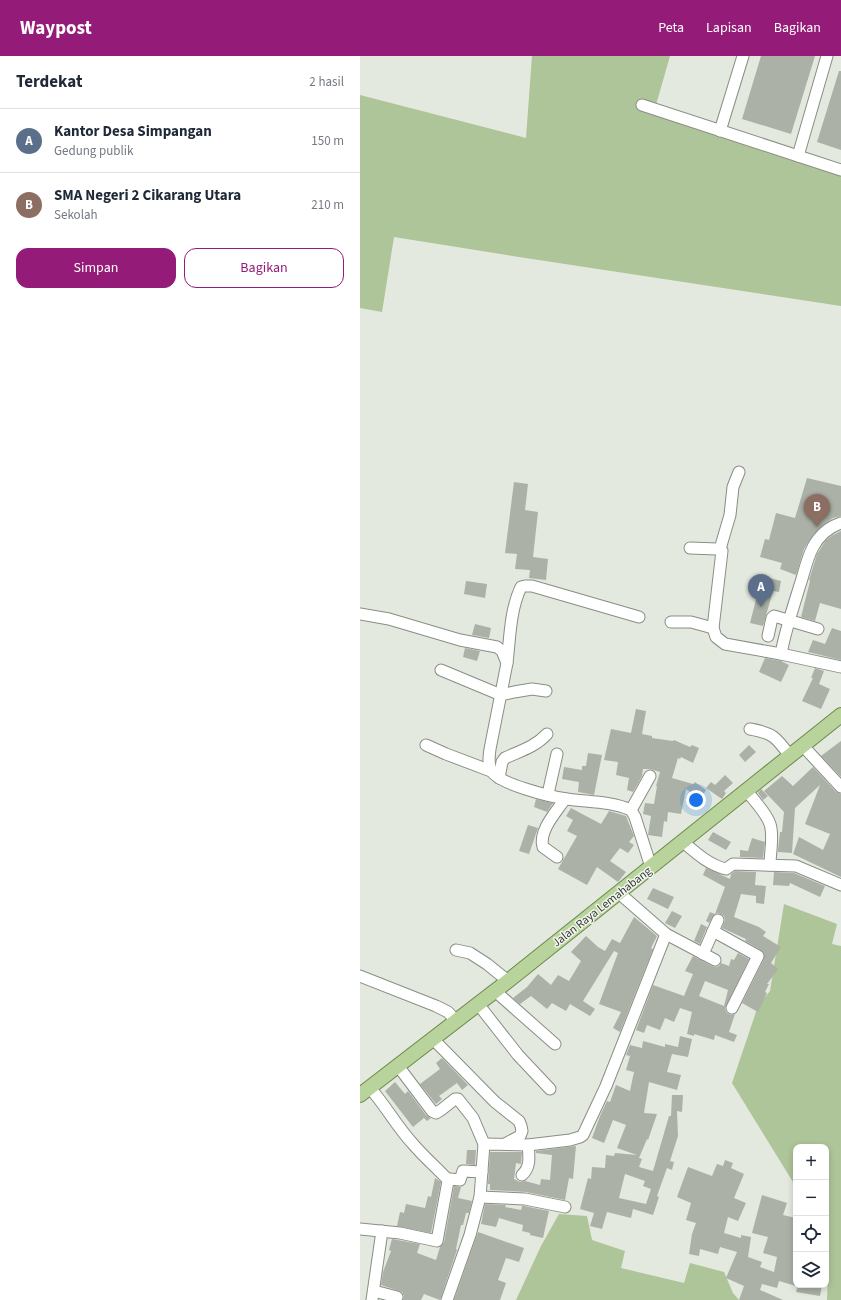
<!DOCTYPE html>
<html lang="id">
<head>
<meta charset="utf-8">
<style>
	body { margin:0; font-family:"Source Sans 3",sans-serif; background:#f6f6f7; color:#1f2937 }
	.controls { position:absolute; right:12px; bottom:12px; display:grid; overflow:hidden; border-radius:8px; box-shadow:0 2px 6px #0003 }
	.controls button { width:36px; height:36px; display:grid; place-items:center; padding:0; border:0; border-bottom:1px solid #e0e1e3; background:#fff; color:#1f2937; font:20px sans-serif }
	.you { position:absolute; left:336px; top:744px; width:14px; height:14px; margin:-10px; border:3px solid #fff; border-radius:50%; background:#1a73e8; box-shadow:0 0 0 6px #1a73e833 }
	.badge { display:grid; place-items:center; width:26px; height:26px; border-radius:50%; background:#941b77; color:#fff; font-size:13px; font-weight:700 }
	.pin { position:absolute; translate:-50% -33px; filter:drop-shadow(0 1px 2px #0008) }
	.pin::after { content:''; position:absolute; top:21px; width:14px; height:12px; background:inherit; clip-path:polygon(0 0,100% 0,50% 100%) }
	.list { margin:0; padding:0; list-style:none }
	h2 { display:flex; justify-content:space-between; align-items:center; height:52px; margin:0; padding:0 16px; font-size:17px }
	h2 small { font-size:13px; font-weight:400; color:#747a83 }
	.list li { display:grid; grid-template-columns:26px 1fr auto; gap:12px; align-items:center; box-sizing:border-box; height:64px; padding:0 16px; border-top:1px solid #e0e1e3 }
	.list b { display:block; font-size:15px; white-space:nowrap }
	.list p { margin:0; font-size:13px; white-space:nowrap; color:#747a83 }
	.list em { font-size:13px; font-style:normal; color:#747a83 }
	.actions { display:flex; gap:8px; padding:12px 16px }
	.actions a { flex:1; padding:9px 0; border:1px solid #941b77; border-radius:12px; text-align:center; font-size:14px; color:#941b77 }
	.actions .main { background:#941b77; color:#fff }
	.icon { flex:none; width:22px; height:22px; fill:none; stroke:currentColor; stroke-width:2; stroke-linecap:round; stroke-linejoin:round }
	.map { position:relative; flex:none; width:481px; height:1244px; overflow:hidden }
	header { display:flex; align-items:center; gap:24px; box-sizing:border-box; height:56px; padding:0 20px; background:#941b77; color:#fff }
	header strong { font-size:19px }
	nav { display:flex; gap:22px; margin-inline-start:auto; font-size:14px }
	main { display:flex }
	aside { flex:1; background:#fff }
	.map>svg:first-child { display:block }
</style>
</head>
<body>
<header>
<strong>Waypost</strong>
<nav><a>Peta</a><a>Lapisan</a><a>Bagikan</a></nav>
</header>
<main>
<aside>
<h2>Terdekat<small>2 hasil</small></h2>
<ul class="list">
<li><span class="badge" style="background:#5c6f8a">A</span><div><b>Kantor Desa Simpangan</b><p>Gedung publik</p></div><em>150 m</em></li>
<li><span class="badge" style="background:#8d6e63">B</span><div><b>SMA Negeri 2 Cikarang Utara</b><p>Sekolah</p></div><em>210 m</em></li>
</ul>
<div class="actions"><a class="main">Simpan</a><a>Bagikan</a></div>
</aside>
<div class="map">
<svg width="481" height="1244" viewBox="0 0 481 1244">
	<rect width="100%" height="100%" fill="#e3e9de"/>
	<g fill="#aec499">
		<polygon points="172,0 310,0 294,56 481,118 481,250 159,201 34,181 22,256 0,252 0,39 166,82"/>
		<polygon points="424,848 477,868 472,888 481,890 481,1244 467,1244 469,1200 466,1193 466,1091 436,1091 436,1131 372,1027 398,950 410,935"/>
		<polygon points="199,1158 227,1160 232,1184 265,1195 261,1212 324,1227 330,1207 364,1216 373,1237 379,1244 156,1244 181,1190"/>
	</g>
	<g fill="#abb1a6" fill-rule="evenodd">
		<polygon points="401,0 455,0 431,78 382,63"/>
		<polygon points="479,15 481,15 481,94 457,86"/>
		<polygon points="447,422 481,430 481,460 473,462 465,468 453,479 444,493 436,519 420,513 422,507 400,501 405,483 409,484 416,457 435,462"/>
		<polygon points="154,426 168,428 165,454 178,456 173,501 188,503 186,524 169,522 170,514 155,513 157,498 145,497"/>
		<polygon points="481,475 481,553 460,547 455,565 441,561 450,525 449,524 457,498 466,484 473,479"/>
		<polygon points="402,520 421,525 419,536 413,535 403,570 390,567"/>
		<polygon points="106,525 127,528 125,542 104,538"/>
		<polygon points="115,568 131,572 129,582 112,579"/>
		<polygon points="472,572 481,575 481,604 448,596 453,584 465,588"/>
		<polygon points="105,592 120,595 117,605 103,601"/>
		<polygon points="405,602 421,605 429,609 421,626 399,616"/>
		<polygon points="455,612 464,615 459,628 470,633 461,653 442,645 453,622 451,622"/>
		<polygon points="276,653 286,655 282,678 292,680 292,682 313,685 314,684 330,691 332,689 339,692 333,707 321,701 320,703 318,702 312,722 333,728 335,726 346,734 340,743 326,733 321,758 308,756 307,766 304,765 302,781 288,779 291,760 283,758 285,747 294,748 297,730 296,730 300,716 290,713 283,713 282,720 273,736 267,734 269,722 256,719 258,706 244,704 251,673 271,677"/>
		<polygon points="481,685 481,721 461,700"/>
		<polygon points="389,689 396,696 385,706 379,699"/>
		<polygon points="228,697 242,699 234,739 218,736 219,726 202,723 204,711 222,714 222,710 226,710"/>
		<polygon points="453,711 476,736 481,738 481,821 433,798 439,781 463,794 470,778 445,768 460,729 435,752 432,797 418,796 417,802 420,776 422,776 424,756 404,735 422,720 433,730"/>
		<polygon points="365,719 373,727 364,735 366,737 362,743 346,732 351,726 355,729"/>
		<polygon points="401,733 408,740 403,744 398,737"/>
		<polygon points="176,743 188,746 193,747 187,756 174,751"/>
		<polygon points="211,752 241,768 249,755 266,760 274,780 269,786 274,789 268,797 260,792 250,805 266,816 258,826 237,811 227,829 198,813 217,780 207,775 213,764 206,760"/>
		<polygon points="168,769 178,772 169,798 159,795"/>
		<polygon points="353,776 371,786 366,794 348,784"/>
		<polygon points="392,782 405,786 403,802 380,801 380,794 388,795"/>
		<polygon points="346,812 370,823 371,818 375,815 396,816 395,829 406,830 404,848 396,847 396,840 381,838 374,861 399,871 406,876 403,880 421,891 411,907 418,913 407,928 409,928 405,936 407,937 398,956 382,947 404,903 404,897 401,894 385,885 386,883 362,872 365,864 364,860 361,858 357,857 354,859 349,867 346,865 350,856 355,858 365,831 343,819"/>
		<polygon points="414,816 434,817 465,830 460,841 430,827 429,830 413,829"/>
		<polygon points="293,832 314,841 308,853 287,843"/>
		<polygon points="312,855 322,860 315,872 305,867"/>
		<polygon points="274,861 297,880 291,892 293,893 260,976 253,972 261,956 239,948 258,897 254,895 223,945 235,953 230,960 210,948 206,955 192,947 187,953 171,940 160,948 153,942 167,931 178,918 191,929 198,919 209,925 221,905 211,896 226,880 238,891 245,895 252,883 260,887"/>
		<polygon points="341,868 347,871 340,888 334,885"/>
		<path d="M378 897 389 903 365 952 366 956 369 958 372 959 375 958 369 976 377 979 374 986 355 979 354 984 334 978V980L327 978 332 956 320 952 314 966 305 962 300 974 287 969 284 977 276 974 293 929 324 940 333 918 325 915 333 900 352 910 356 911 359 910 361 907 369 910 371 903 374 904ZM345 925 368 934 364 950 339 940Z"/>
		<path d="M320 980 332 983 328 1001 312 998 307 1016 321 1019 317 1034 289 1026 284 1057 297 1058 288 1084 287 1083 279 1102 282 1103 279 1111 293 1115 309 1060H311L312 1039H323L322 1056 317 1055 318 1080 310 1105 314 1106 312 1114 307 1112 297 1140 299 1141 293 1159 273 1153 271 1162 247 1156 242 1173 230 1170 234 1157 220 1153 228 1122 231 1123 232 1111 245 1112 246 1099 254 1100 255 1097 277 1099 257 1092 266 1069 253 1064 244 1087 232 1082 240 1060 247 1045 250 1046 256 1029 270 1035 274 1016 266 1014 270 1000 266 999 270 989 282 992 283 985 305 991V988L318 991ZM265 1118 285 1125 283 1130 291 1133 286 1148 259 1142Z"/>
		<polygon points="82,1002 108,1029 102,1034 97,1027 79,1040 82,1043 76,1048 60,1028 80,1013 76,1007"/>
		<polygon points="35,1026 45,1038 48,1035 66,1059 71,1062 67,1065 64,1062 53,1071 25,1035"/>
		<polygon points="216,1090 213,1123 209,1122 205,1144 166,1136 130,1134 130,1128 128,1128 130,1096 162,1096 161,1108 156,1107 154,1123 160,1126 165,1125 180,1129 181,1123 190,1124 192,1099 176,1097 176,1095"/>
		<polygon points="107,1094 116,1094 115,1109 106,1108"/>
		<polygon points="365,1104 373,1107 371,1112 384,1118 374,1142 386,1147 378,1165 368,1161 364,1177 381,1182 381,1179 391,1181 388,1201 402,1206 400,1211 414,1216 417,1201 403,1197 408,1181 392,1177 402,1139 427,1147 423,1159 436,1162 436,1230 419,1225 417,1232 402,1228 400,1234 423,1244 379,1244 384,1230 366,1222 377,1196 360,1191 358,1198 340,1193 339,1200 329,1198 332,1178 336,1167 326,1164 331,1147 317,1141 328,1111 352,1120 357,1108 363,1110"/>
		<polygon points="75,1122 81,1126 71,1177 37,1170 40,1156 44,1157 46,1148 65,1152 68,1140 71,1141"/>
		<polygon points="94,1130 101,1131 98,1142 112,1145 109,1157 106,1157 103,1169 101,1169 96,1193 97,1194 80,1244 64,1238 61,1244 43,1244 44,1240 42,1236 21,1229 23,1216 31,1195 29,1194 32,1183 60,1188 57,1197 76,1204 80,1191 84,1186"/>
		<polygon points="125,1148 146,1149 145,1151 161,1154 162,1150 164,1150 189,1155 183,1182 170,1179 170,1177 162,1175 163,1169 139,1162 136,1171 121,1168"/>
		<polygon points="118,1176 164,1192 159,1206 146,1202 138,1224 146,1227 140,1244 94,1244"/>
		<polygon points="438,1229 462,1229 460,1240 436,1236"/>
	</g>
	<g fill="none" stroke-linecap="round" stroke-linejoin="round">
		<defs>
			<g id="minor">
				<polyline points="282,49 481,114"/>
				<polyline points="360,75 383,0"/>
				<polyline points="438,100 467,0"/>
				<polyline points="330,492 357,493 362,495 353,572 356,581 365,588 421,598 481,611"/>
				<polyline points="360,493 370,459 373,431 379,416"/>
				<path d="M0 558 29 563 100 584 137 591 142 595 147 607 130 693C129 700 128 707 131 714 137 728 192 741 207 743 228 746 251 745 271 754L275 761 291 811"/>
				<polyline points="311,566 331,566 353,572"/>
				<polyline points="408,580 412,562 414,560 458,573"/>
				<path d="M421 598C425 575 433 552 440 529 444 517 447 502 453 491 459 480 469 471 481 467"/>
				<path d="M147 607C150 582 150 554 161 531L165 530H172L279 561"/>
				<polyline points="81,614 141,639 154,636 172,633 186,635"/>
				<path d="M390 673C413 677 416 681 430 700"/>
				<polyline points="66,689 86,698 131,715"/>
				<polyline points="443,690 481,731"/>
				<path d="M139 722 142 706 145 702C160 695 175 691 187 678"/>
				<path d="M387 735C394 745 406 756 410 768 414 780 410 796 410 809"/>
				<polyline points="188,738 197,698"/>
				<polyline points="271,754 290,720"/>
				<path d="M323 786C336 797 349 809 366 813L373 808 436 810 481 829"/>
				<path d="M197 801 183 791C178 775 197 755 205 743"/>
				<polyline points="259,837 306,878 355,904"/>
				<polyline points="353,875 398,900 372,952"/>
				<polyline points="96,894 110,897 127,908 148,925"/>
				<polyline points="343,898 358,864"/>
				<polyline points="0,920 76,950 88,956 96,965"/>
				<polyline points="135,935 195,988"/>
				<polyline points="118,948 158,999 190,1033"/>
				<polyline points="73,983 135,1046 159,1065 161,1070 162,1075 160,1080 145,1088"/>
				<polyline points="38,1010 72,1055 76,1057 81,1054 95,1043 98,1043 113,1062 124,1088"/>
				<path d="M10 1032C26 1050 37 1071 53 1088 64 1101 77 1112 88 1124"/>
				<path d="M162 1119C171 1111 169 1100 168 1089"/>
				<polyline points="120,1141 165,1143 205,1151"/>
				<polyline points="0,1173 40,1177 77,1185 88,1125 90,1123 100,1124 103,1115 122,1116"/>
				<polyline points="14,1235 37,1241"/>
				<polyline points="12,1244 22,1175"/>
				<polyline points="87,1244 110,1179 120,1141 124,1088 168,1089 210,1084 220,1081 223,1079 246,1030 306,878"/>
			</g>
			<polyline id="major" points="0,1039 148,925 481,659"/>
		</defs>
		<use href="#minor" stroke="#898e85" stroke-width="13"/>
		<use href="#major" stroke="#6c8a4b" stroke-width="16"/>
		<use href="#minor" stroke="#fff" stroke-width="11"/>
		<use href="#major" stroke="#b8d39b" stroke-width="14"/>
	</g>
	<g text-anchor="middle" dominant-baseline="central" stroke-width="3" stroke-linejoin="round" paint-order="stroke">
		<g font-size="12" fill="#363834" stroke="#f0f6eb">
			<text transform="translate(242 851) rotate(-38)">Jalan Raya Lemahabang</text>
		</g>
	</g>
</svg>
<div class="controls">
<button>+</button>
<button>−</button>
<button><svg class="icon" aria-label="locate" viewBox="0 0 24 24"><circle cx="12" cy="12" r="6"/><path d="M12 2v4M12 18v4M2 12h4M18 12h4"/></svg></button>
<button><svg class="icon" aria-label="layers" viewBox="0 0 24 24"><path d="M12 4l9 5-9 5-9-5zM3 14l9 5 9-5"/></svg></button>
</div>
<div class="you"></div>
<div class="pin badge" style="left:401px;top:551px;background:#5c6f8a">A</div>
<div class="pin badge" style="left:457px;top:471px;background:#8d6e63">B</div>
</div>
</main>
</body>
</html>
